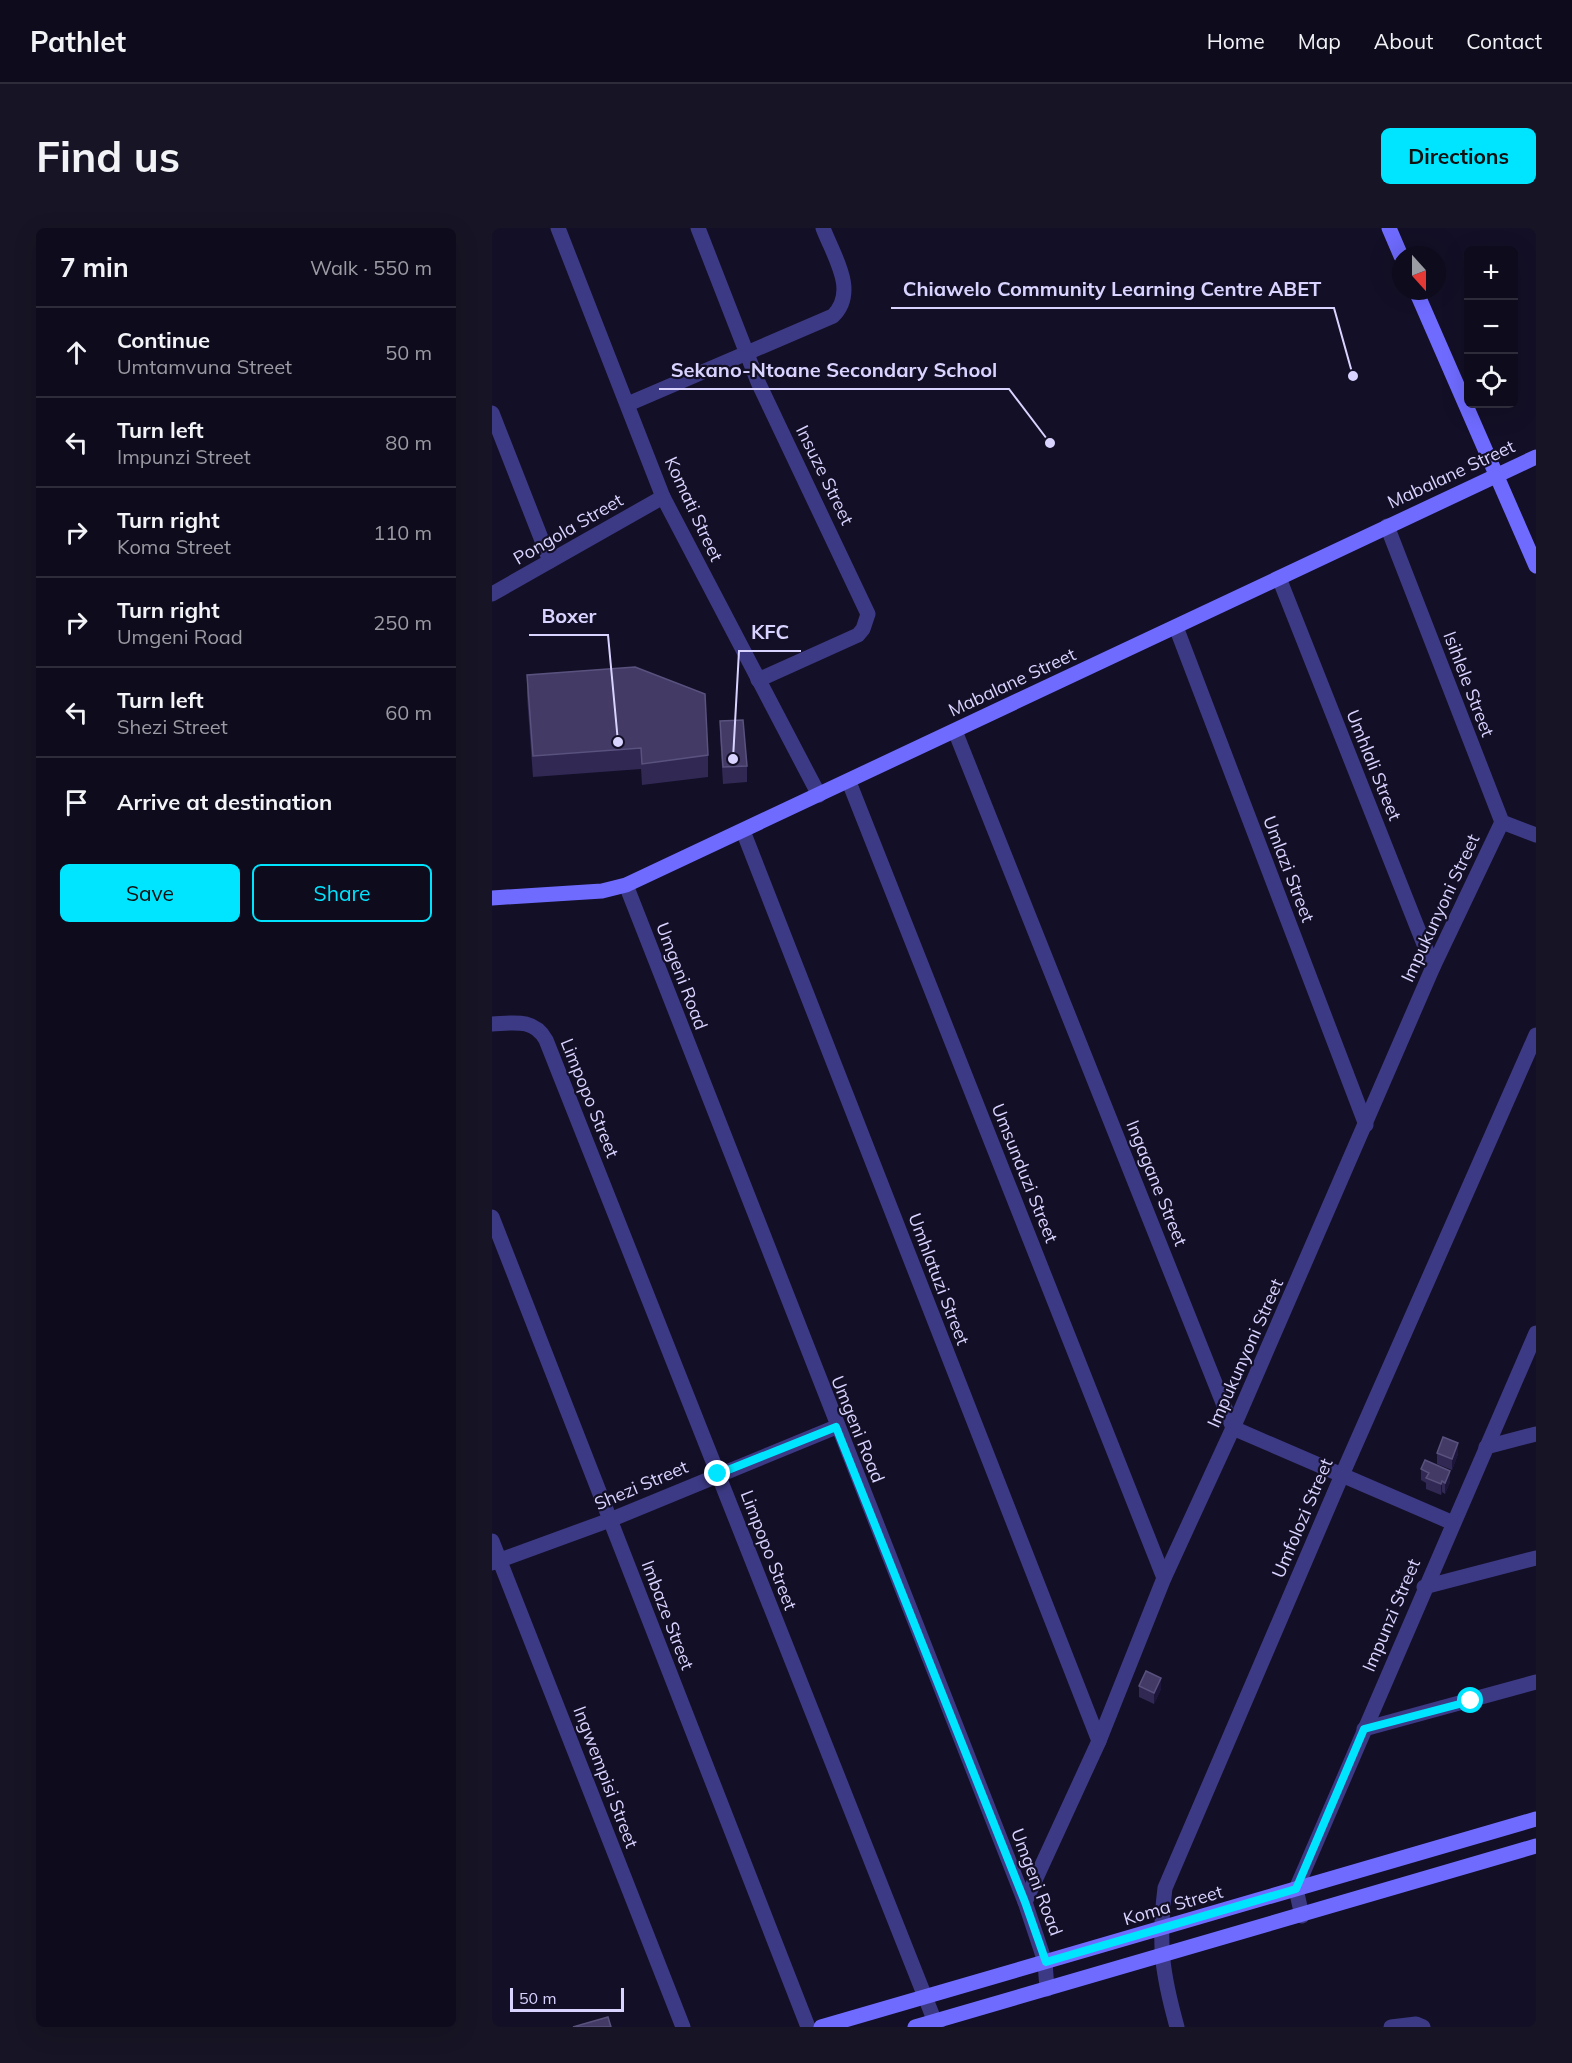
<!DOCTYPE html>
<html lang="en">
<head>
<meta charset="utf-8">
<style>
	body { margin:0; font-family:Mulish,sans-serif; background:#171425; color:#f1f3f6 }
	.controls { position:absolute; right:18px; top:18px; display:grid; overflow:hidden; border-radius:9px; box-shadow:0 6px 24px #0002 }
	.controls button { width:54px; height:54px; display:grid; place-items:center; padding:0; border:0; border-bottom:2px solid #2e2b3b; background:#0e0b1c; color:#f1f3f6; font:30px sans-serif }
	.compass { position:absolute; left:900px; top:18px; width:54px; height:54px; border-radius:50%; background:#0e0b1c; box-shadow:0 6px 24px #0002; rotate:159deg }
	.scale { position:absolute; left:18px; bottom:15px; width:114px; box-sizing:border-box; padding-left:6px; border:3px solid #d9d4ff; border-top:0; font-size:16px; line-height:21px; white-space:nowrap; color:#d9d4ff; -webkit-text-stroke:4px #130f26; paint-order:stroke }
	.stop { position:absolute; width:18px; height:18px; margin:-14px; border:4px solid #00e5ff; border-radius:50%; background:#fff }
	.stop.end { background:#00e5ff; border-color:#fff; box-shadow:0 2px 6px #0008 }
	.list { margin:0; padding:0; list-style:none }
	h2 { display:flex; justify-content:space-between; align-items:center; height:78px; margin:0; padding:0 24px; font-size:26px }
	h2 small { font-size:20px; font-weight:400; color:#9b9ba3 }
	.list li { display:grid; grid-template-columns:39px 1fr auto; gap:18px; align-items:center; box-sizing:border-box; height:90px; padding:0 24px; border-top:2px solid #2e2b3b }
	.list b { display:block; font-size:22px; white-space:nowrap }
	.list p { margin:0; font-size:20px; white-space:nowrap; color:#9b9ba3 }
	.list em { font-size:20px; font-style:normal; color:#9b9ba3 }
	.actions { display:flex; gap:12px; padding:18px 24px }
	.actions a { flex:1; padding:14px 0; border:2px solid #00e5ff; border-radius:9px; text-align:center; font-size:21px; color:#00e5ff }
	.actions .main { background:#00e5ff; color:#111 }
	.icon { flex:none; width:33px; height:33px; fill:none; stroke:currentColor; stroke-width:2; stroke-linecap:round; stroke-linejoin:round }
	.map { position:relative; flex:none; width:1044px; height:1799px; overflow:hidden; border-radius:9px }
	header { display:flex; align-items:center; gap:36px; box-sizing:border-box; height:84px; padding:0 30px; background:#0e0b1c; border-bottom:2px solid #2e2b3b }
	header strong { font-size:28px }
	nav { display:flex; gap:33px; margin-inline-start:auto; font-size:21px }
	.intro { display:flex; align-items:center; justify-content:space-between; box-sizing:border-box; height:144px; padding:0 36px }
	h1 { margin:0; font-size:42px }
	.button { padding:15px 27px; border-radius:9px; background:#00e5ff; color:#111; font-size:21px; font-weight:700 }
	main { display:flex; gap:36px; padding:0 36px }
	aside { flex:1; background:#0e0b1c; border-radius:9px; box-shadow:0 6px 24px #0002 }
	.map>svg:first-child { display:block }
</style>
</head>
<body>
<header>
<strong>Pathlet</strong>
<nav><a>Home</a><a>Map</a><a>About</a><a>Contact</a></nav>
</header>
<div class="intro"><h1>Find us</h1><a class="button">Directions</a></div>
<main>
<aside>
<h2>7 min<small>Walk · 550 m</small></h2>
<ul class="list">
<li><svg class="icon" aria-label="ahead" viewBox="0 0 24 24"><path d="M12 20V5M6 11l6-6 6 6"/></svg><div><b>Continue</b><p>Umtamvuna Street</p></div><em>50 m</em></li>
<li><svg class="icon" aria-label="left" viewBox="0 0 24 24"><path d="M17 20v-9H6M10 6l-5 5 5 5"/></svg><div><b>Turn left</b><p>Impunzi Street</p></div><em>80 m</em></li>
<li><svg class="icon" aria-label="right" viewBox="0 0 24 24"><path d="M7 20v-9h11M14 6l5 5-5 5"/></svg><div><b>Turn right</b><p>Koma Street</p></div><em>110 m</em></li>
<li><svg class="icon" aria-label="right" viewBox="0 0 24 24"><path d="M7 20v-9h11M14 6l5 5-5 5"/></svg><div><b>Turn right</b><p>Umgeni Road</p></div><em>250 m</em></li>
<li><svg class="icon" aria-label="left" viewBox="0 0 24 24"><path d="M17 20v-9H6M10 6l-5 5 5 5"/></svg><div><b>Turn left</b><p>Shezi Street</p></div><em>60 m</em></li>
<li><svg class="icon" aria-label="arrive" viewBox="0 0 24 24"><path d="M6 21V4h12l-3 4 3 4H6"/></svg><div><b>Arrive at destination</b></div></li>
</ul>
<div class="actions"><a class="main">Save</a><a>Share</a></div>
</aside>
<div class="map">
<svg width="1044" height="1799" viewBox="0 0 1044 1799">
	<rect width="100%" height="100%" fill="#130f26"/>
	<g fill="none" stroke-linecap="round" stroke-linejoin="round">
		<g stroke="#3d3a85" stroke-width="15">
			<polyline points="66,0 171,269 327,567"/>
			<polyline points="206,0 266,154 376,386 371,401 366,407 266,452"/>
			<path d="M136 176 341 88C366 63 342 29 331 0"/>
			<polyline points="0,185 58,333"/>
			<polyline points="895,298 1010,594 1044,607"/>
			<polyline points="787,350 941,739"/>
			<polyline points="0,366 171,269"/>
			<polyline points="684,399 874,897"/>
			<polyline points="463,503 741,1200 961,1295"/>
			<polyline points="357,554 672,1350"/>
			<polyline points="251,603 607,1513"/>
			<polyline points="134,657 533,1674 553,1734 555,1761"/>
			<path d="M0 796C21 795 42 790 54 812L445 1799"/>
			<polyline points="0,989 316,1799"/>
			<polyline points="994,1219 1044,1206"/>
			<polyline points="0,1313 191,1799"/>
			<polyline points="0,1335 118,1292 344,1199"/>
			<polyline points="932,1359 1044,1330"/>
			<polyline points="872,1501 1044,1454"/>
			<polyline points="533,1674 607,1513 672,1350 741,1200 941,739 1010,594"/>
			<polyline points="810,1688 804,1661 1044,1105"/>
			<path d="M685 1799C670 1745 666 1716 673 1660L850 1247 1044 807"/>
			<polyline points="899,1799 924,1796 931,1799"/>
		</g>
		<g stroke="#6f6bff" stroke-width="15">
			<polyline points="897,0 909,28"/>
			<polyline points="924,63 1044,338"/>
			<polyline points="0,670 110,663 134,657 1044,229"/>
			<polyline points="329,1799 1044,1591"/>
			<polyline points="423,1799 1044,1618"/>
		</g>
	</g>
	<g fill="#312854">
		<polygon points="35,447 216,527 216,549 150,557 149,541 41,549 35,468"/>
		<polygon points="228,493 255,538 255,554 231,556 228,509"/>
		<polygon points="945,1225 966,1226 960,1242 945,1236"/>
		<polygon points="929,1241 958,1254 953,1266 950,1264 949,1267 934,1261 934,1255 929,1252"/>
		<polygon points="647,1458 669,1461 662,1476 647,1469"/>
	</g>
	<g fill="#1d163a">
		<polygon points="966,1215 966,1226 960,1242 960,1231"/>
		<polygon points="958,1243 958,1254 953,1266 953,1255"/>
		<polygon points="950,1253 950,1264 949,1267 949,1256"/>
		<polygon points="669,1450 669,1461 662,1476 662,1465"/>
	</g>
	<g fill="#433a66" stroke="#5a527e" stroke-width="1.5">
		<polygon points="143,439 213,466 216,527 150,536 149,520 41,528 35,447"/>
		<polygon points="251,492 255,538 231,539 228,493"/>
		<polygon points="951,1209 966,1215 960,1231 945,1225"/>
		<polygon points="933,1232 958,1243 953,1255 950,1253 949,1256 934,1250 937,1245 929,1241"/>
		<polygon points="654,1443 669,1450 662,1465 647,1458"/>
		<polygon points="116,1789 119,1799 81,1799"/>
	</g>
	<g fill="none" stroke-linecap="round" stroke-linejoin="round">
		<polyline stroke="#00e5ff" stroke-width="8" points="226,1246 344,1199 533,1674 554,1734 804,1661 872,1501 979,1473"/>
	</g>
	<g text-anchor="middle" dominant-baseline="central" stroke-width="4.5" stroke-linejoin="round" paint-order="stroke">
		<g font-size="18" fill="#d9d4ff" stroke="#130f26">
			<text transform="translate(959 246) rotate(-25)">Mabalane Street</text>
			<text transform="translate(333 247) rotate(64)">Insuze Street</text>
			<text transform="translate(202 281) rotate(65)">Komati Street</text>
			<text transform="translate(76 301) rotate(-30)">Pongola Street</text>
			<text transform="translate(520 454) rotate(-25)">Mabalane Street</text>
			<text transform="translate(977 456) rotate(69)">Isihlele Street</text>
			<text transform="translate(882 537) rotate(68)">Umhlali Street</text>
			<text transform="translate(797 641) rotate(69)">Umlazi Street</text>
			<text transform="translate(948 680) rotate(-65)">Impukunyoni Street</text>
			<text transform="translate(190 748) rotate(69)">Umgeni Road</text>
			<text transform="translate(98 870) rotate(68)">Limpopo Street</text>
			<text transform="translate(533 945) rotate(68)">Umsunduzi Street</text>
			<text transform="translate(665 955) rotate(68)">Ingagane Street</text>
			<text transform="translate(447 1051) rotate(69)">Umhlatuzi Street</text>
			<text transform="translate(753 1125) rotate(-66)">Impukunyoni Street</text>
			<text transform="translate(366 1201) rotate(68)">Umgeni Road</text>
			<text transform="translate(149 1257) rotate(-23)">Shezi Street</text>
			<text transform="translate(810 1290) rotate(-67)">Umfolozi Street</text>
			<text transform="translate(277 1322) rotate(69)">Limpopo Street</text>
			<text transform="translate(176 1387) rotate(69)">Imbaze Street</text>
			<text transform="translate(899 1387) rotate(-67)">Impunzi Street</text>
			<text transform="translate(114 1549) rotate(69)">Ingwempisi Street</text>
			<text transform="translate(545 1654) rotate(69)">Umgeni Road</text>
			<text transform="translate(681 1677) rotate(-16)">Koma Street</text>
		</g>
	</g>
	<path fill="none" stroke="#d9d4ff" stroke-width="2" d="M861 148L842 80H399M558 215L517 161H167M126 514L116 407H37M241 531L247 423H309"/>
	<g fill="#d9d4ff" stroke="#130f26" stroke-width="2">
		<circle cx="861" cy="148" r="6"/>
		<circle cx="558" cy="215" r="6"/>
		<circle cx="126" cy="514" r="6"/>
		<circle cx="241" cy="531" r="6"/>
	</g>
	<g font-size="20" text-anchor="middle" font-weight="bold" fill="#d9d4ff" stroke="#130f26" stroke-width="4.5" stroke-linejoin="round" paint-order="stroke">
		<text x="620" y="68">Chiawelo Community Learning Centre ABET</text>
		<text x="342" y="149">Sekano-Ntoane Secondary School</text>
		<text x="77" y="395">Boxer</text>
		<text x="278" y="411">KFC</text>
	</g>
</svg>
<div class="controls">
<button>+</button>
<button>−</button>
<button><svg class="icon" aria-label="locate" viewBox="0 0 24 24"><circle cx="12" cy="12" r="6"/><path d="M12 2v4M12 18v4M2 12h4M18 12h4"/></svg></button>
</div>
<svg class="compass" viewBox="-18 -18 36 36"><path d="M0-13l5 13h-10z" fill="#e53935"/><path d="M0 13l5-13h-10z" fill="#9b9ba3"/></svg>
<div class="scale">50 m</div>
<div class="stop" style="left:979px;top:1473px"></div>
<div class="stop end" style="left:226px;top:1246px"></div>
</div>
</main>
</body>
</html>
